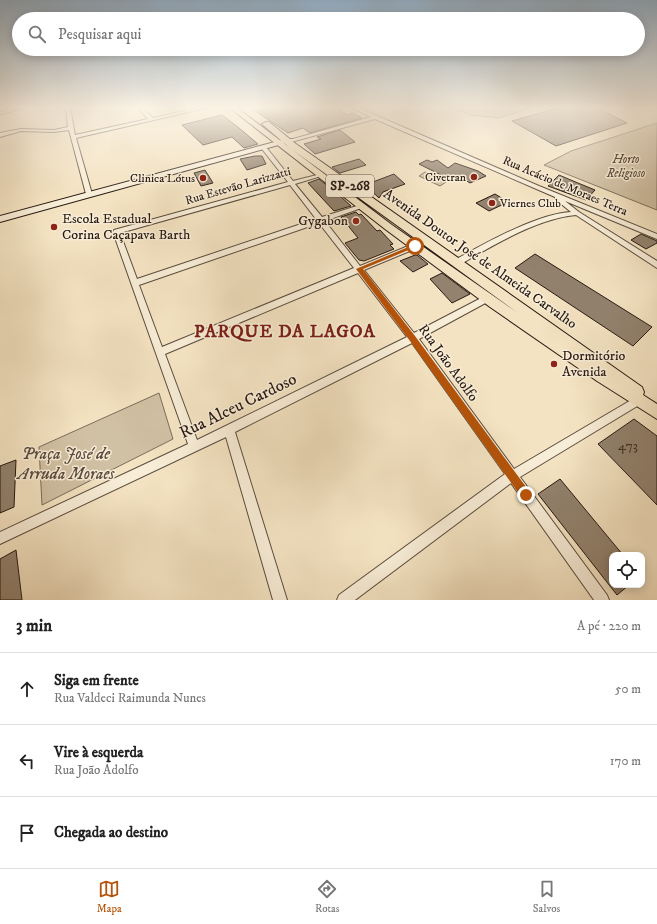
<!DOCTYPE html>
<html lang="pt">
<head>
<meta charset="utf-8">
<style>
	body { margin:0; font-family:"IM FELL DW Pica",serif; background:#f6f6f6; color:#222 }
	.controls { position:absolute; right:12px; bottom:12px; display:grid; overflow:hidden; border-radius:8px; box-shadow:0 2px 10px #0003 }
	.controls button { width:36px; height:36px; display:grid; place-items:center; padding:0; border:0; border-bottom:1px solid #e0e0e0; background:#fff; color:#222; font:20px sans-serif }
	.stop { position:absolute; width:12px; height:12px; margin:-9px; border:3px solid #b45309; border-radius:50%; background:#fff }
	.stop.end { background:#b45309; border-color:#fff; box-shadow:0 1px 4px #0008 }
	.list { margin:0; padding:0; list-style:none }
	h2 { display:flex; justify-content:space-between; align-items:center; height:52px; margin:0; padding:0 16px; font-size:17px }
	h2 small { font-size:13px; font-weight:400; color:#767676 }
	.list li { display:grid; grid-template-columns:26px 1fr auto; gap:12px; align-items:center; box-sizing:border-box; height:72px; padding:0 16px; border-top:1px solid #e0e0e0 }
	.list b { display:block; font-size:15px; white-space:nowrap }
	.list p { margin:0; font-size:13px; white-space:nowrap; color:#767676 }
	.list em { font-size:13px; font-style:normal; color:#767676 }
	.icon { flex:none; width:22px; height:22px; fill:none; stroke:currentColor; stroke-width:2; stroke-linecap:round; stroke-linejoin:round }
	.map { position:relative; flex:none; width:657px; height:600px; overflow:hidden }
	.search { position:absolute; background:#fff; box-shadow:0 2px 10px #0003; left:12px; right:12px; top:12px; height:44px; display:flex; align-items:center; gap:10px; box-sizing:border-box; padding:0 14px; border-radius:22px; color:#767676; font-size:15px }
	.sheet { height:268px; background:#fff }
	nav { display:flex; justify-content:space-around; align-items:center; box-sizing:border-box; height:56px; border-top:1px solid #e0e0e0; background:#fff; font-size:11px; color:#767676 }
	nav a { display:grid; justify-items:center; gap:2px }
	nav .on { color:#b45309 }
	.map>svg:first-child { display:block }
</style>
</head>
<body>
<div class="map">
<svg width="657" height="600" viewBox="0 0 657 600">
	<rect width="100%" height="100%" fill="#f4e3c2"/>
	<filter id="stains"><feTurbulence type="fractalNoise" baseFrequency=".005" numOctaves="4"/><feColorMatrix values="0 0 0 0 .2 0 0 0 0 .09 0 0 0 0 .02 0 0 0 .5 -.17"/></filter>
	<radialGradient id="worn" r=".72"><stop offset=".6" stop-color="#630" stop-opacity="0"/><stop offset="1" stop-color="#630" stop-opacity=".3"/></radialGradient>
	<g fill="#d1c1a4" stroke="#7c6d5b">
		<polygon points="453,108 531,108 499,118 471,115"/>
		<polygon points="657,123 657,210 544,165 571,151"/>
		<polygon points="425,172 446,182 440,186 419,176"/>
		<polygon points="159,393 173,439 42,505 39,447"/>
	</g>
	<g fill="#92826e" stroke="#271912">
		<polygon points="251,108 336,108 347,115 353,113 362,118 310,133 303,128 288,133"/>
		<polygon points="558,108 598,108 627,123 556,146 512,121"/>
		<polygon points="222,115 239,128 258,144 244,148 232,137 203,145 182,125"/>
		<polygon points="340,130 355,142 315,154 304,144 321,139 317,137"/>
		<polygon points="255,156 262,156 266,164 247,170 240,159"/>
		<polygon points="359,159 366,165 340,173 332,167"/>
		<polygon points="427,160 432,162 437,160 448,168 455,163 478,171 486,176 470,183 457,175 451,180 419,164"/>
		<polygon points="205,170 213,183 201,186 194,173"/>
		<polygon points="394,174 405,184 383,192 379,198 365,185"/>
		<polygon points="559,175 578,183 595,190 586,200 548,186"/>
		<polygon points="319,179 340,196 351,206 334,211 308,183"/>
		<polygon points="495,194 508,202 489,211 476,203"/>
		<polygon points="356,212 359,215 361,214 377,231 380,230 393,244 390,245 394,249 364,261 359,260 345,243 358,238 341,217"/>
		<polygon points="641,234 657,241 657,243 646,249 631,240"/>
		<polygon points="535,254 652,327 633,346 515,268"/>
		<polygon points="415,255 417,255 428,264 413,272 400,261"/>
		<polygon points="442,273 470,294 452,303 430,279"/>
		<polygon points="634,419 657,436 657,505 598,444"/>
		<polygon points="16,460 14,507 0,513 0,466"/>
		<polygon points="560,479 623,555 612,555 612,585 629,585 617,595 538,494"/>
		<polygon points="16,550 22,600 0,600 0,559"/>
	</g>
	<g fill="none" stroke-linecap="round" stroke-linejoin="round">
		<defs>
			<g id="street">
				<polygon points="17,108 26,108 0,114 0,112"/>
				<polygon points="66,108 70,108 75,135 148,119 138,108 143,108 153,118 198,108 206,108 76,138 92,194 89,196 86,194 69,130 54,132 21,131 0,137 0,133 21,129 54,130 68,127"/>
				<path d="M353 108H359L539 186 657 234V239L565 201 579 212 657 261V268L576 215C538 218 492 246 459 265H453L452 263 453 261C484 244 536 214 571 212L555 199V197L375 119 291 142 286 141 371 117Z"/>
				<path d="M262 147H266L293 181 321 174V176L295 184 322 217 360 205H364V207L325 221 360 266 413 244H417L419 246 417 248 364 270 414 333 485 296H491L492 298 491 300 419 339 514 469 638 396 641 394 644 396 646 399 644 402 520 477 607 595 609 600H594L511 483 355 600H337L339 595 505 474 412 343 235 432 287 600H273L226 437 0 544V532L188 444 113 232 114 230 288 182 262 149ZM290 185 316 219 137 279 120 233ZM319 223 354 268 162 347 139 285ZM358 273 407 337 197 440 165 354Z"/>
			</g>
			<polygon id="secondary" points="286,139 292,139 293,141 0,222 0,216"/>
			<polygon id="primary" points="230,108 237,108 392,225 518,313 290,148 262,124 266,122 269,122 296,144 642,387 644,392 643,395 657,404 657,419 597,381 490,307 385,229"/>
		</defs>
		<use href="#street" stroke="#5a4c3e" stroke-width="2"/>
		<use href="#secondary" stroke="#271912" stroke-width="2"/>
		<use href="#primary" stroke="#271912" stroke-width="2"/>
		<use href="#street" fill="#f8edd7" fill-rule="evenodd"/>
		<use href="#secondary" fill="#f8edd7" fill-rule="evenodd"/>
		<use href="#primary" fill="#f4e3c2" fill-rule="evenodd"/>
	</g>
	<linearGradient id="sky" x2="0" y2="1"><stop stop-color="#91abc1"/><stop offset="0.56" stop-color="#faf2e4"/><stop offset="1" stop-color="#faf2e4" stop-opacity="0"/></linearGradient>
	<rect width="657" height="192" fill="url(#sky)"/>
	<polygon fill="#b45309" points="413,245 418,246 363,269 415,336 529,491 530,495 529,498 526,499 522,498 410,341 356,269"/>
	<g fill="#8f2418" stroke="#f8edd7" stroke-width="1.5">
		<circle cx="474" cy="177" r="4"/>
		<circle cx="203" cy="178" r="4"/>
		<circle cx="492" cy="203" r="4"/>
		<circle cx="356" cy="221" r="4"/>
		<circle cx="54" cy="227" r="4"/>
		<circle cx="554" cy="364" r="4"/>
	</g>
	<g text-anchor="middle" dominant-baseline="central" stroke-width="3" stroke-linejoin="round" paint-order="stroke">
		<g font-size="12" font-style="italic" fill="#5a4b3e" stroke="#f8edd7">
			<text x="626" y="159">Horto<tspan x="626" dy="14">Religioso</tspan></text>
		</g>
		<g font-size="12" fill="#271912" stroke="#f8edd7" text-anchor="end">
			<text x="466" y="177">Civetran</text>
			<text x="195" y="178">Clinica Lótus</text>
			<text x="500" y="203" text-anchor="start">Viernes Club</text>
		</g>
		<g font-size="12" fill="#271912" stroke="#f8edd7">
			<text transform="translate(238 186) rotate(-16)">Rua Estevão Larizzatti</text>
			<text transform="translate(565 186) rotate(23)">Rua Acácio de Moraes Terra</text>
		</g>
		<rect fill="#f8edd7" stroke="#66594d" stroke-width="1" x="326" y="175" width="48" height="22" rx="3"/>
		<g font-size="13" font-weight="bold" fill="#271912">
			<text x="350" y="186">SP-268</text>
		</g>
		<g font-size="14" fill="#271912" stroke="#f8edd7" text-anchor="start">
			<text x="62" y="219">Escola Estadual<tspan x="62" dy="16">Corina Caçapava Barth</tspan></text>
			<text x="348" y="221" text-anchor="end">Gygabon</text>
			<text x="562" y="356">Dormitório<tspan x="562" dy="16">Avenida</tspan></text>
		</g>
		<g font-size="14" fill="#271912" stroke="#f8edd7">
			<text transform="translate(480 259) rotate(35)">Avenida Doutor José de Almeida Carvalho</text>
			<text transform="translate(448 363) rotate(54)">Rua João Adolfo</text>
		</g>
		<g font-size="14" fill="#423329">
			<text x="628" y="446">473</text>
		</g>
		<g font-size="17" fill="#271912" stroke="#f8edd7">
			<text transform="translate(238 406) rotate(-26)">Rua Alceu Cardoso</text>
		</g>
		<g font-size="17" font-style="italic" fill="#5a4b3e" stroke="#f8edd7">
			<text x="66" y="454">Praça José de<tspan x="66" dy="20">Arruda Moraes</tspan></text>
		</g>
		<g font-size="18" font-weight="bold" letter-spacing="1" fill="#7a1f14" stroke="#f8edd7">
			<text x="285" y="332">PARQUE DA LAGOA</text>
		</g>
	</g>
	<rect width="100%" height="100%" filter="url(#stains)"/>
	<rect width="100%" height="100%" fill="url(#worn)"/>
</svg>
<div class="controls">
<button><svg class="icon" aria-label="locate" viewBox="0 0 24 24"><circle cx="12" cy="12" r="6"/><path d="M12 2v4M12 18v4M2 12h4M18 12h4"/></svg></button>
</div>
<div class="stop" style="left:415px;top:246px"></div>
<div class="stop end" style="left:526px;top:495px"></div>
<div class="search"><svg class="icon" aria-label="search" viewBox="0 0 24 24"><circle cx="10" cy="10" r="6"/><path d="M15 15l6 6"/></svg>Pesquisar aqui</div>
</div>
<section class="sheet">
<h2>3 min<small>A pé · 220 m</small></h2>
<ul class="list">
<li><svg class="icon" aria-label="ahead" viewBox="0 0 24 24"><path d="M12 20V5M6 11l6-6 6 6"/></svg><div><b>Siga em frente</b><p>Rua Valdeci Raimunda Nunes</p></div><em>50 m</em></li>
<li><svg class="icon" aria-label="left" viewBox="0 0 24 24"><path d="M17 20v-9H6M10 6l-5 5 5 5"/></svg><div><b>Vire à esquerda</b><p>Rua João Adolfo</p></div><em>170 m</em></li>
<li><svg class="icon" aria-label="arrive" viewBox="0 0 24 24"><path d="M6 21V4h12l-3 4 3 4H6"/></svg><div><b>Chegada ao destino</b></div></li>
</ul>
</section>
<nav>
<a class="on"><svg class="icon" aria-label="map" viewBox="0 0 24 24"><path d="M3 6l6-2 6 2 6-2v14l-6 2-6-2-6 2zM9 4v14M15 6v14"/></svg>Mapa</a>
<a><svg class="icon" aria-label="directions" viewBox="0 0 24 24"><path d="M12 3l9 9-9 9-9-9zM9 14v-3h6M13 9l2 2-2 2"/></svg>Rotas</a>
<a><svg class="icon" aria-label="saved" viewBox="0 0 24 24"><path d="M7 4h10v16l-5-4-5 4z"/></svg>Salvos</a>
</nav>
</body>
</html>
